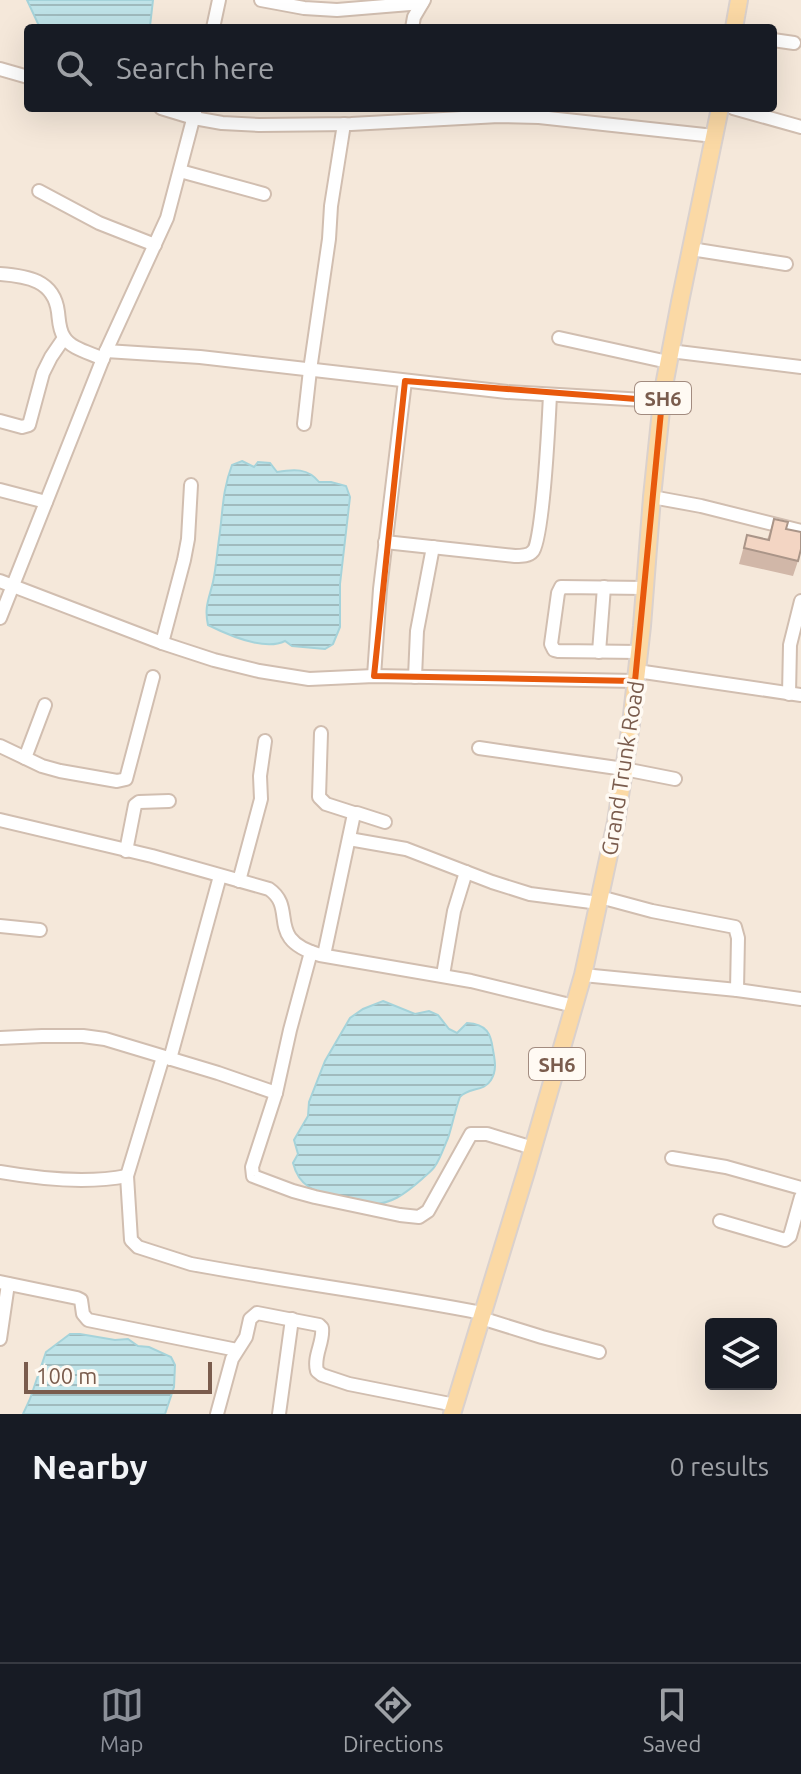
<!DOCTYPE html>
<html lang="en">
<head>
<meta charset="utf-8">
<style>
	body { margin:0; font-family:Ubuntu,sans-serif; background:#242831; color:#f1f3f6 }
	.controls { position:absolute; right:24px; bottom:24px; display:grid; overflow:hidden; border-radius:8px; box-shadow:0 8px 32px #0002 }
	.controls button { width:72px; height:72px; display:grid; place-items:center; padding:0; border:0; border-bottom:2px solid #363941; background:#171b24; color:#f1f3f6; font:40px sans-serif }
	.scale { position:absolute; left:24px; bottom:20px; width:188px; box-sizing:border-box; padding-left:8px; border:4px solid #7a5c4d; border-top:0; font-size:22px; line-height:28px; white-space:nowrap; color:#7a5c4d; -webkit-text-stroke:6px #fffaf3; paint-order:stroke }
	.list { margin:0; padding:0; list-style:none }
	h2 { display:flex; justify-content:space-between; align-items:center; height:104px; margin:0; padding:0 32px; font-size:34px }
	h2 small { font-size:26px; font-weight:400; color:#9ea1a6 }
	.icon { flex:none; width:44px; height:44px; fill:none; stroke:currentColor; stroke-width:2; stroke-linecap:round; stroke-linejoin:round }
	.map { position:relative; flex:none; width:801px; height:1414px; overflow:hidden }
	.search { position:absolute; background:#171b24; box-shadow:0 8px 32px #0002; left:24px; right:24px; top:24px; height:88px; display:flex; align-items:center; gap:20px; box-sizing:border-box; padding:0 28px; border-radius:8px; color:#9ea1a6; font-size:30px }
	.sheet { height:248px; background:#171b24 }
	nav { display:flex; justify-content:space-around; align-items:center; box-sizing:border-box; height:112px; border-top:2px solid #363941; background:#171b24; font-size:22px; color:#9ea1a6 }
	nav a { display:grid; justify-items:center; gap:4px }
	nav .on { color:#8c9099 }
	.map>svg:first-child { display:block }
</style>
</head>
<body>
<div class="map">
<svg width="801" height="1414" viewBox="0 0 801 1414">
	<defs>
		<pattern id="water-rules" width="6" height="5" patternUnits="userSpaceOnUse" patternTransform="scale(2)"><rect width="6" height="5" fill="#bfe3e8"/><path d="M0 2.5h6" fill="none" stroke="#a0bbbe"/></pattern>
	</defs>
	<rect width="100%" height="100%" fill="#fdf6ec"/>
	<path fill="#f5e8da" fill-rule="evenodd" d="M0 0H801V1414H0ZM28 28H773V108H28ZM711 1324H771V1384H711Z"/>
	<g fill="url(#water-rules)" stroke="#a5d3da" stroke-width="2">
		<polygon points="27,0 153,0 150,26 149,28 40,28"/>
		<path d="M242 461 254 467 258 462 270 463 277 472C294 469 308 468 319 482H331L346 486 350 497 340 584V627L333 644 325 649 292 646 285 641C265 651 228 635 208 625 204 607 209 599 213 582 216 568 217 553 219 539 223 512 222 491 232 465Z"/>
		<path d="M383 1001 415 1014 429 1011 438 1015 449 1029 457 1033 467 1023C487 1024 491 1034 493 1050 495 1061 497 1070 491 1080 484 1092 468 1087 460 1097 457 1103 451 1130 448 1138 444 1147 440 1159 435 1166 432 1171 426 1175 422 1179 406 1193 390 1206 368 1204 358 1204 347 1200 338 1197 315 1192 299 1187 293 1163L298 1154 294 1140 308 1116 309 1102 325 1061 350 1018 363 1009Z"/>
		<polygon points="70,1334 80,1334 115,1340 128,1339 138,1346 149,1347 171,1357 175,1365 174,1387 165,1414 23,1414 30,1399 46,1352"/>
	</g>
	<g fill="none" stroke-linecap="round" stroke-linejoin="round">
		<defs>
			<g id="minor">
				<polyline points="261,0 304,8 337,10 422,3"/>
				<polyline points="213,28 219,0"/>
				<polyline points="412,28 414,17 424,0"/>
				<polyline points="773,40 794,43"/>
				<polyline points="0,69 28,77"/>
				<polyline points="161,108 194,118 222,123 259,125 351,124 499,116 539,117 714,136"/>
				<polyline points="733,108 801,127"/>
				<polyline points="180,171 264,194"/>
				<polyline points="39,191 99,223 155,245"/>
				<polyline points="691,249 786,264"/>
				<path d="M0 274C27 276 54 280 58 312 59 320 59 330 64 337 71 349 91 353 103 359"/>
				<polyline points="559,338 668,362"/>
				<polyline points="106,351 200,357 507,392 662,401"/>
				<polyline points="670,351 801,367"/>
				<polyline points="0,421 22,427 29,425 43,373 51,357 64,338"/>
				<polyline points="304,424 310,370 329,239 331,206 344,124"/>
				<polyline points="0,490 46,502"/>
				<polyline points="652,497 701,506 801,531"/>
				<path d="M385 542 515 556C522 556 529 556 533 551 543 542 549 416 550 395"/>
				<polyline points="0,581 162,643 214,660 259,671 309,679 374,676 635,681"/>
				<polyline points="0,618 106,351 167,218 196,108"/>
				<polyline points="162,643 184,560 188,539 191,485"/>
				<polyline points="599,652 604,587"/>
				<polyline points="639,652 558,651 554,650 551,644 558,593 561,587 645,588"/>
				<polyline points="637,671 801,695"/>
				<polyline points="374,676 380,589 405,381"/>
				<polyline points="415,677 417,631 433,547"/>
				<polyline points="789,694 790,645 801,601"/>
				<polyline points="321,733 319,797 326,804 354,813"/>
				<polyline points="0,746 42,766 60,771 117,781 126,779 153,677"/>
				<polyline points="479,748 624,769 675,779"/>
				<polyline points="25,758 45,705"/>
				<path d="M0 820 152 856 269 889C298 909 264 939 320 955L471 981 574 1006"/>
				<polyline points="349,839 406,849 492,882 530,894 599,903"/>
				<polyline points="126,851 135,805 139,802 169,801"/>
				<polyline points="239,881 261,799 260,776 265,741"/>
				<polyline points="600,897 652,911 735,927 738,938 737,990"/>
				<polyline points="0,926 40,930"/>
				<polyline points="311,952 290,1030 276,1093 252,1167 253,1176 293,1191 315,1197 400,1215 419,1217 428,1211 471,1134 487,1134 533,1148"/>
				<polyline points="324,955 354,814 357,813 385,822"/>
				<polyline points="443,975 454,911 466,872"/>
				<polyline points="583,975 737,990 801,999"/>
				<polyline points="0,1038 42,1036 83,1036 105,1039 218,1073 276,1093"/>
				<path d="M163 1057 127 1176 131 1240 138 1247 191 1264C288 1282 385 1294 482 1313"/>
				<polyline points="170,1059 220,876"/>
				<polyline points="672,1158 726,1167 801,1188"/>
				<path d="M0 1172C40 1179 86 1184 127 1176"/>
				<polyline points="720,1221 785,1240 790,1236 801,1197"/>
				<polyline points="0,1282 77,1298 81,1300 83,1314 88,1320 237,1350"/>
				<polyline points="481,1318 542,1337 599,1352"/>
				<polyline points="0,1339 8,1284"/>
				<path d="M217 1414 232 1359 246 1337 250 1319 257 1313 319 1325 322 1328C324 1342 313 1356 317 1371L322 1375 349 1384 455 1405"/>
				<polyline points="279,1414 292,1319"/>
			</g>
			<g id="major">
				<polyline points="734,28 739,0"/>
				<polyline points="452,1414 526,1172 583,975 616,822 631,724 642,626 652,497 663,391 680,302 720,108"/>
			</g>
		</defs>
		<use href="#minor" stroke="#d1beb0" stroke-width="16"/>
		<use href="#major" stroke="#dad1cd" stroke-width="20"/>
		<use href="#minor" stroke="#fff" stroke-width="12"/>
		<use href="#major" stroke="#fbd9a5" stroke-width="16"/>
	</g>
	<polygon fill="#d1b7a8" points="774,519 786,529 798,561 793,576 739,564 747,535 767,540"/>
	<polygon fill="#f3d5c3" stroke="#aa9588" stroke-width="2" points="774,519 788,522 786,529 801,532 801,549 798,561 744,548 747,535 769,540"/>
	<path fill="none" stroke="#e8590c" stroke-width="6" stroke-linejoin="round" d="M405 381 662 401 635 681 374 676Z"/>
	<g text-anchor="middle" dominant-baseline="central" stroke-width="7" stroke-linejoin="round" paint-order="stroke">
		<g fill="#fffaf3" stroke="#a28b7f" stroke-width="2">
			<rect x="635" y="382" width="56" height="32" rx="6"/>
			<rect x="529" y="1048" width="56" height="32" rx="6"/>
		</g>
		<g font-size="20" font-weight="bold" fill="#7a5c4d">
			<text x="663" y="398">SH6</text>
			<text x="557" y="1064">SH6</text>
		</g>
		<g font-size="22" fill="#7a5c4d" stroke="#fffaf3">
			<text transform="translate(622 768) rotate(-81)">Grand Trunk Road</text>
		</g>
	</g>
</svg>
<div class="controls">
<button><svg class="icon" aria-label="layers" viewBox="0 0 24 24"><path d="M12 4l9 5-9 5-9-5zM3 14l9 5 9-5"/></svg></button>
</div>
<div class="scale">100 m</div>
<div class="search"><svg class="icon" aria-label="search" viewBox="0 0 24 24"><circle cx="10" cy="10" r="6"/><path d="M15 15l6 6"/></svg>Search here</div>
</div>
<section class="sheet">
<h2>Nearby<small>0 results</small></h2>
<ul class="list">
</ul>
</section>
<nav>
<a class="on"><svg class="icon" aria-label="map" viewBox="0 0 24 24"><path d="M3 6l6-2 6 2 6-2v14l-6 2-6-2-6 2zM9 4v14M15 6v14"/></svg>Map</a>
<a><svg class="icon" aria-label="directions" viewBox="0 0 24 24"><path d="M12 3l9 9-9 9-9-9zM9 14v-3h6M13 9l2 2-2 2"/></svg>Directions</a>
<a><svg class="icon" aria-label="saved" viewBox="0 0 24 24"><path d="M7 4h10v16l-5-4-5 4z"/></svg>Saved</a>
</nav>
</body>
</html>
